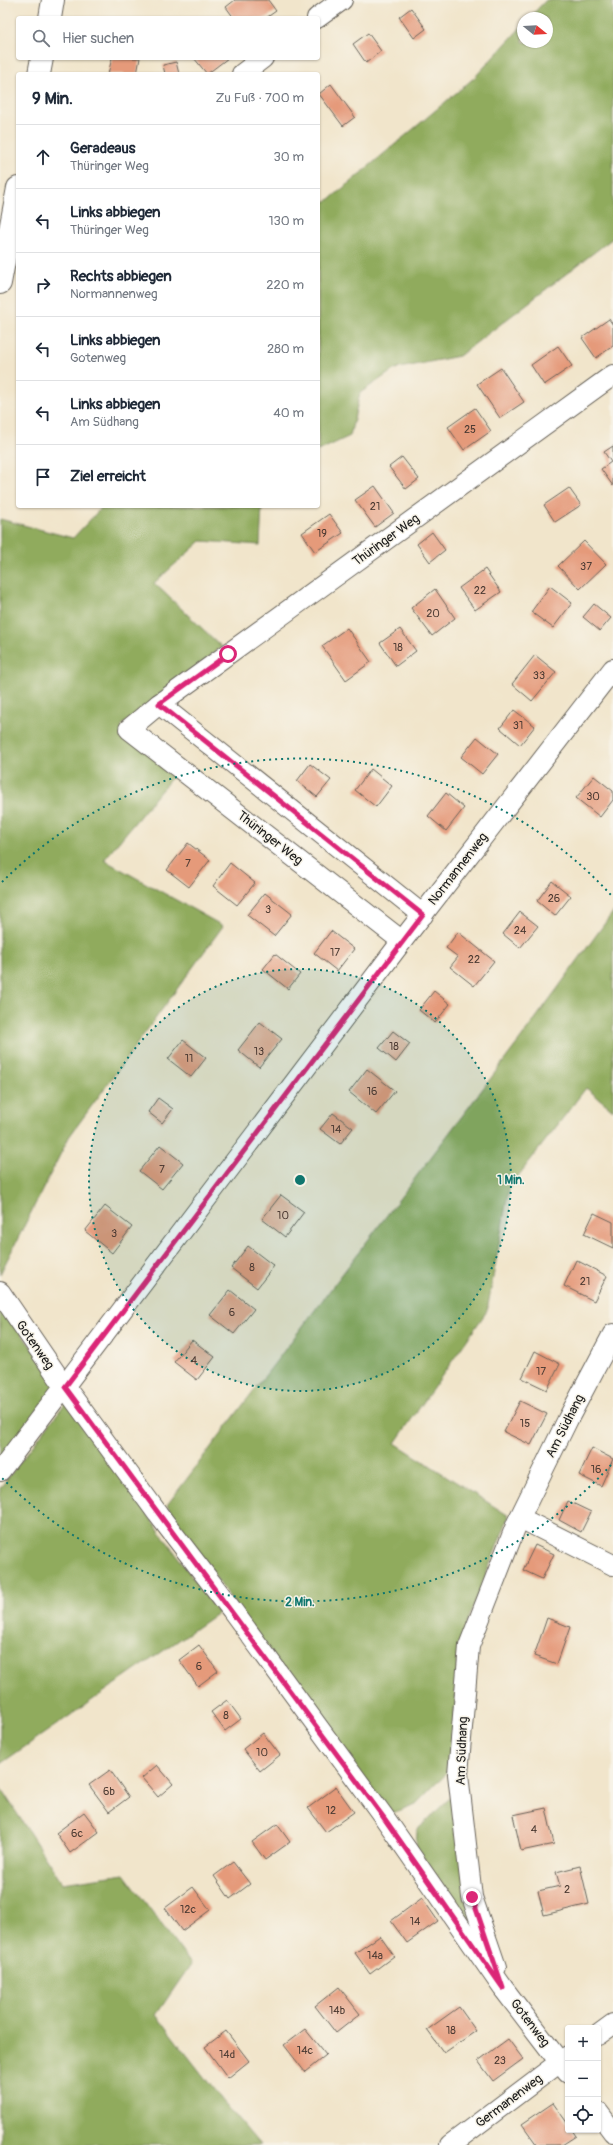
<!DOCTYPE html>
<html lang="de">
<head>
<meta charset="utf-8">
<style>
	body { margin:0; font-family:Pangolin,sans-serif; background:#f2f2f3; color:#1f2937 }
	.controls { position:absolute; right:12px; bottom:12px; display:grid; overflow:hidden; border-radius:4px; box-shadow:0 1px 3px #0004 }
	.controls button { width:36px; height:36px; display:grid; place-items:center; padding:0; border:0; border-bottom:1px solid #e0e1e3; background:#fff; color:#1f2937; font:20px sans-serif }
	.compass { position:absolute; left:517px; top:12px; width:36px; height:36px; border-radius:50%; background:#fff; box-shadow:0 1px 3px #0004; rotate:108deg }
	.stop { position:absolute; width:12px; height:12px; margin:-9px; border:3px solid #db2777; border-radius:50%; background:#fff }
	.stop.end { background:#db2777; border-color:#fff; box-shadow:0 1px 4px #0008 }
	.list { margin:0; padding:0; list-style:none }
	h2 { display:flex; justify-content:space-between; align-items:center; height:52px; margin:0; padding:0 16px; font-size:17px }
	h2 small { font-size:13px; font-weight:400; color:#747a83 }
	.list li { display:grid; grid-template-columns:26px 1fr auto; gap:12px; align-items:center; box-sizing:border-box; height:64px; padding:0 16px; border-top:1px solid #e0e1e3 }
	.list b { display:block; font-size:15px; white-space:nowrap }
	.list p { margin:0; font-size:13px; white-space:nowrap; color:#747a83 }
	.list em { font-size:13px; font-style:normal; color:#747a83 }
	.icon { flex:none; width:22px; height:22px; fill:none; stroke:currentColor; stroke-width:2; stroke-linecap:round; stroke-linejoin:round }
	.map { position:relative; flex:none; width:613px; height:2145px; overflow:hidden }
	.search { position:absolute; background:#fff; box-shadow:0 1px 3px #0004; left:16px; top:16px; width:304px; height:44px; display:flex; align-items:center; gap:10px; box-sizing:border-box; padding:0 14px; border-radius:4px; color:#747a83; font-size:15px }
	.panel { position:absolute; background:#fff; box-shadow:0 1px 3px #0004; left:16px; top:72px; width:304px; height:436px; border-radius:4px }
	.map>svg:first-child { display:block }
</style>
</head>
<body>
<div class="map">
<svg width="613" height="2145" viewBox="0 0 613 2145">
	<rect width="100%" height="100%" fill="#f7f3e8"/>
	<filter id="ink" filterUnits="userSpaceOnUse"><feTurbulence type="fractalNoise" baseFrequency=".025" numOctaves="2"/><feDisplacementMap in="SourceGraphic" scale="8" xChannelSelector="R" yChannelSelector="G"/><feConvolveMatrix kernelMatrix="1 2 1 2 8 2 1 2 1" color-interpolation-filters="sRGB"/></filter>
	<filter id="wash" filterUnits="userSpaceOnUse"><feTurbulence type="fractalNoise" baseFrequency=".012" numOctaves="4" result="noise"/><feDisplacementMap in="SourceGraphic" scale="16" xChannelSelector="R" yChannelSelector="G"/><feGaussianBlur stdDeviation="0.9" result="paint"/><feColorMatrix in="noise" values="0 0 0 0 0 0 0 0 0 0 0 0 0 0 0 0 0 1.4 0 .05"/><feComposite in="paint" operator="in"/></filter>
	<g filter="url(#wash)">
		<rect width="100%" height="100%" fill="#f1e5cb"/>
		<g fill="#90ab5d" stroke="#56643c">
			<polygon points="546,0 613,0 613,238 459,356 395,369 360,393 350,436 318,451 318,205 330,199 475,77 523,25 523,42 547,42 547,18 529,18"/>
			<polygon points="103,506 262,506 260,545 201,541 154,583 222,647 121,726 172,777 104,860 223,926 69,1137 0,1274 0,519 73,538"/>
			<polygon points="613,912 613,1110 586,1088 509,1188 487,1311 395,1443 509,1516 459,1643 451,1768 416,1804 390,1814 233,1603 167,1505 522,1037"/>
			<polygon points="0,1305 58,1383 0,1459"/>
			<polygon points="67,1401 218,1613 0,1764 0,1488"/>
			<polygon points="0,1787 62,1883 124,1874 191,1964 156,2015 222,2100 260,2145 0,2145"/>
			<polygon points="455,1793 482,1945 416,1847 417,1830"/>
		</g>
		<g id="blocks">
			<g fill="#e59a7a">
				<polygon points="235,0 268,0 276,11 266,18 234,18 226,7"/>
				<polygon points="411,8 426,29 414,38 399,17"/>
				<polygon points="368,33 381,51 366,63 353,44"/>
				<polygon points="112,58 140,58 137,74 108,74"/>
				<polygon points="194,58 228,58 207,74"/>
				<polygon points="176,62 179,74 165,74 163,65"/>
				<polygon points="331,84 355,117 343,126 319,94"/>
				<polygon points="609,319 613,325 613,346 596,358 582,338"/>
				<polygon points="558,346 572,366 544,385 531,365"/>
				<polygon points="501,368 524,402 500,418 477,384"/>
				<polygon points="475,408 491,431 464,450 448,427"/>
				<polygon points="613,446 613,486 601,469 611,462 604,452"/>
				<polygon points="402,457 419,479 406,489 389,467"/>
				<polygon points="375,486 394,513 375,527 355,500"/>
				<polygon points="569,488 581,505 555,522 544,505"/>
				<polygon points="329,514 343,533 315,552 302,533"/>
				<polygon points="432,532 445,550 430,562 417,544"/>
				<polygon points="584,541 606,564 580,589 558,566"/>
				<polygon points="485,569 501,592 475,610 459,588"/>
				<polygon points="550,586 572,603 553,628 531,612"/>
				<polygon points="435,589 455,618 432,636 411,608"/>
				<polygon points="594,604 611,618 600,631 583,617"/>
				<polygon points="347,628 371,662 346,680 322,646"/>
				<polygon points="400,629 416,651 396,666 380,643"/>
				<polygon points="535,655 556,672 532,701 512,684"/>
				<polygon points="514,710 535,726 520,745 500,728"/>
				<polygon points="477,737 498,754 482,774 461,757"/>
				<polygon points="310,764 331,780 317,797 297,781"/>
				<polygon points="371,769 392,786 376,807 355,790"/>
				<polygon points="594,776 613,791 613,800 600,817 576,798"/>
				<polygon points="446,793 464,808 446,831 428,816"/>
				<polygon points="188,843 210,860 189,887 167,870"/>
				<polygon points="230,863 255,883 237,905 213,886"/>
				<polygon points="552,881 571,896 555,916 537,901"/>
				<polygon points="265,893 292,914 274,936 247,915"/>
				<polygon points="520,912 538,926 520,948 503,934"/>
				<polygon points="331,931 354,949 337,971 314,953"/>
				<polygon points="458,932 494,961 474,986 450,967 458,957 446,948"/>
				<polygon points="275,954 300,974 288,989 263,969"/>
				<polygon points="434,991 450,1004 435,1023 419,1010"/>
				<polygon points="260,1022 282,1039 259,1067 238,1050"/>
				<polygon points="393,1031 410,1044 396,1062 379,1048"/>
				<polygon points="183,1040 206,1058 191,1077 168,1059"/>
				<polygon points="367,1069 395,1091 376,1114 349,1092"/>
				<polygon points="158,1098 173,1109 162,1123 148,1112"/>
				<polygon points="333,1113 353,1128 340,1144 320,1129"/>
				<polygon points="160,1145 183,1163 162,1189 139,1171"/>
				<polygon points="281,1195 304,1212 285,1237 262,1219"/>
				<polygon points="105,1206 132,1227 112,1253 85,1231"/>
				<polygon points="594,1213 613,1222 613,1248 584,1234"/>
				<polygon points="248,1246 274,1266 257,1288 231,1268"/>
				<polygon points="576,1260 607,1276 594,1301 564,1286"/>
				<polygon points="230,1290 254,1309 234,1334 210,1315"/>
				<polygon points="192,1340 215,1357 197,1380 174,1362"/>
				<polygon points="535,1351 560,1364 547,1390 522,1378"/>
				<polygon points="520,1401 547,1414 531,1445 504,1432"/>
				<polygon points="592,1448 613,1459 601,1486 579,1475"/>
				<polygon points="568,1501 591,1512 581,1532 559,1520"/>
				<polygon points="535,1545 554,1554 542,1579 523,1570"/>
				<polygon points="547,1618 570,1627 557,1664 534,1656"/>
				<polygon points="199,1645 218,1671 198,1686 179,1660"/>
				<polygon points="227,1700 241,1719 225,1731 211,1712"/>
				<polygon points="263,1733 280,1755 260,1771 243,1749"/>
				<polygon points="157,1765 173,1784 158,1797 142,1778"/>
				<polygon points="110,1770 129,1797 109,1812 89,1785"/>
				<polygon points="336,1787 354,1812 326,1832 308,1808"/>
				<polygon points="546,1808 554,1844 521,1851 513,1815"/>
				<polygon points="84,1812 99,1832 70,1853 56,1833"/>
				<polygon points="277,1824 290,1842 265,1860 252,1842"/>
				<polygon points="233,1862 250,1884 230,1899 214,1876"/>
				<polygon points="580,1866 589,1904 544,1915 538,1891 560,1886 556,1872"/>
				<polygon points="193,1887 210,1910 182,1931 165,1908"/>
				<polygon points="422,1898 438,1921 407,1943 391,1921"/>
				<polygon points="380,1936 394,1956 370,1974 355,1953"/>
				<polygon points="339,1987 360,2014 336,2033 315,2006"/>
				<polygon points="459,2007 476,2031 444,2053 427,2030"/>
				<polygon points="305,2029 326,2055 305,2072 284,2045"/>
				<polygon points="226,2031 249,2061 228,2078 205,2047"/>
				<polygon points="508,2039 523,2059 493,2081 478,2061"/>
				<polygon points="553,2103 568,2124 568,2130 572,2130 576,2136 562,2145 537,2145 522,2124"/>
			</g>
		</g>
	</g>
	<g filter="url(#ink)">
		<use href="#blocks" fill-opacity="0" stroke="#676259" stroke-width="1"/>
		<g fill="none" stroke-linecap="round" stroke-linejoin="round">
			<defs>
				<g id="street">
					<polyline points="317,18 342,0"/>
					<polyline points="242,74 263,58"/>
					<polyline points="159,704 423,915"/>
					<polyline points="402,941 129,729 159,704 613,375"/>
					<polyline points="0,1292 65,1387 158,1514 232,1610 384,1817 503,1988 568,2073"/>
					<polyline points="0,1471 402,941 613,669"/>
					<polyline points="520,1518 613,1565"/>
					<polyline points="496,1967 472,1897 458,1774 469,1646 517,1523 568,1419 613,1334"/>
					<polyline points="598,2035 613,2024"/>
					<polyline points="598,2112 613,2132"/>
					<polyline points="450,2145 568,2056"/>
				</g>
				<g id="secondary">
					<polyline points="50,18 53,0"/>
					<polyline points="39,74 42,58"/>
					<polyline points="0,283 18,188"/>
				</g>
			</defs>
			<use href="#street" stroke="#676259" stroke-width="22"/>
			<use href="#secondary" stroke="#676259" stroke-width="24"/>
			<use href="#street" stroke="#fff" stroke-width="20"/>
			<use href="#secondary" stroke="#fff" stroke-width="22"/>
		</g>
	</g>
	<g fill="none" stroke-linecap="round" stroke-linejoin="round" filter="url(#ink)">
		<polyline stroke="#db2777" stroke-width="5" points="228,654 159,704 423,915 65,1387 384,1818 503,1988 472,1897"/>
	</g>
	<circle cx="300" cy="1180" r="211" fill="#0f766e" fill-opacity=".12"/>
	<g fill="none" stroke="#0f766e" stroke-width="2" stroke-dasharray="2 4">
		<circle cx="300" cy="1180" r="211"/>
		<path d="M611 1465A422 422 0 0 1 2 1478M2 882A422 422 0 0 1 611 895"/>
	</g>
	<g text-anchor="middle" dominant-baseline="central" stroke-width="3" stroke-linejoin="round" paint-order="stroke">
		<g font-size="11" fill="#4e3c34">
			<text x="470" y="429">25</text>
			<text x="375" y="506">21</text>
			<text x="322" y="533">19</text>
			<text x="586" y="566">37</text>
			<text x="480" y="590">22</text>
			<text x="433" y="613">20</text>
			<text x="398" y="647">18</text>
			<text x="539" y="675">33</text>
			<text x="518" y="725">31</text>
			<text x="593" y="796">30</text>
			<text x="188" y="863">7</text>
			<text x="554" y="898">26</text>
			<text x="268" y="909">3</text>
			<text x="520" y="930">24</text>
			<text x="335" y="952">17</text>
			<text x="474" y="959">22</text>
			<text x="394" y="1046">18</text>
			<text x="259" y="1051">13</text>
			<text x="189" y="1058">11</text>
			<text x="372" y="1091">16</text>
			<text x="336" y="1129">14</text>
			<text x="162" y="1169">7</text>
			<text x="283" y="1215">10</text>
			<text x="114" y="1233">3</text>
			<text x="252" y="1267">8</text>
			<text x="585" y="1281">21</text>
			<text x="232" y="1312">6</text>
			<text x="194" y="1360">4</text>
			<text x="541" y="1371">17</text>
			<text x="525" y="1423">15</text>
			<text x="596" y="1469">16</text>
			<text x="199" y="1666">6</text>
			<text x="226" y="1715">8</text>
			<text x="262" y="1752">10</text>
			<text x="109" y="1791">6b</text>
			<text x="331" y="1810">12</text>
			<text x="534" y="1829">4</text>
			<text x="77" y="1833">6c</text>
			<text x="567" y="1889">2</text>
			<text x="188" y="1909">12c</text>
			<text x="415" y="1921">14</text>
			<text x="375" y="1955">14a</text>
			<text x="337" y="2010">14b</text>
			<text x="451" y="2030">18</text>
			<text x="305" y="2050">14c</text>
			<text x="227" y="2054">14d</text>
			<text x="500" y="2060">23</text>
		</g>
		<g font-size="13" fill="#1c1c1c" stroke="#f7f3e8">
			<text transform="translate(386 540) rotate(-36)">Thüringer Weg</text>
			<text transform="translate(270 838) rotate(38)">Thüringer Weg</text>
			<text transform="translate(458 869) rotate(-52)">Normannenweg</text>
			<text transform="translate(35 1345) rotate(55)">Gotenweg</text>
			<text transform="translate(565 1426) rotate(-63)">Am Südhang</text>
			<text transform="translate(462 1751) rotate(-88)">Am Südhang</text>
			<text transform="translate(530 2023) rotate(53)">Gotenweg</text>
			<text transform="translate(509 2101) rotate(-37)">Germanenweg</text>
		</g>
	</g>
	<circle cx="300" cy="1180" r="6" fill="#0f766e" stroke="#f7f3e8" stroke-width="2"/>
	<g font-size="12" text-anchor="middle" font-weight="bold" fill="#0f766e" stroke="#f7f3e8" stroke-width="3" stroke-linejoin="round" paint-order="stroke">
		<text x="511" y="1184">1 Min.</text>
		<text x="300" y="1606">2 Min.</text>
	</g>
</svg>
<div class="controls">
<button>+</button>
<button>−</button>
<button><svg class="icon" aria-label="locate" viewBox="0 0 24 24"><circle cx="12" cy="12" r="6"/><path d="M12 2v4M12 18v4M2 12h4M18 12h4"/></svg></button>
</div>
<svg class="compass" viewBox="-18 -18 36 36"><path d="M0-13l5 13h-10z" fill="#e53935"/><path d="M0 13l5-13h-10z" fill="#747a83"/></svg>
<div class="stop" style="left:228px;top:654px"></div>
<div class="stop end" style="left:472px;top:1897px"></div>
<div class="search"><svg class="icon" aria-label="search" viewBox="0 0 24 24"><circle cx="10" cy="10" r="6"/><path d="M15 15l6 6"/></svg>Hier suchen</div>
<section class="panel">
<h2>9 Min.<small>Zu Fuß · 700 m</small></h2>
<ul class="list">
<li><svg class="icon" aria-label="ahead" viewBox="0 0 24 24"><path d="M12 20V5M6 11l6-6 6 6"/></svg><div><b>Geradeaus</b><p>Thüringer Weg</p></div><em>30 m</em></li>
<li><svg class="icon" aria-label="left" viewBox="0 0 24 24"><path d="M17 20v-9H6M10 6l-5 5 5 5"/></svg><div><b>Links abbiegen</b><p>Thüringer Weg</p></div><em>130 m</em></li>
<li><svg class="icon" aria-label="right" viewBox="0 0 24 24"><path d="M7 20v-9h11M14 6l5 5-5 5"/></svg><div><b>Rechts abbiegen</b><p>Normannenweg</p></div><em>220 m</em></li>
<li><svg class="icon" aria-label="left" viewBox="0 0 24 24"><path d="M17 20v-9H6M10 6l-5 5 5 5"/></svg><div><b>Links abbiegen</b><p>Gotenweg</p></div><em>280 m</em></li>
<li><svg class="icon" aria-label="left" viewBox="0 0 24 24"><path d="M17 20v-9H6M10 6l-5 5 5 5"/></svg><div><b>Links abbiegen</b><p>Am Südhang</p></div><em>40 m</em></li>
<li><svg class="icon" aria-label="arrive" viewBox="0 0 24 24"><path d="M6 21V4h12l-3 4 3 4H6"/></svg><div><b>Ziel erreicht</b></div></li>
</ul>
</section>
</div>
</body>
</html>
